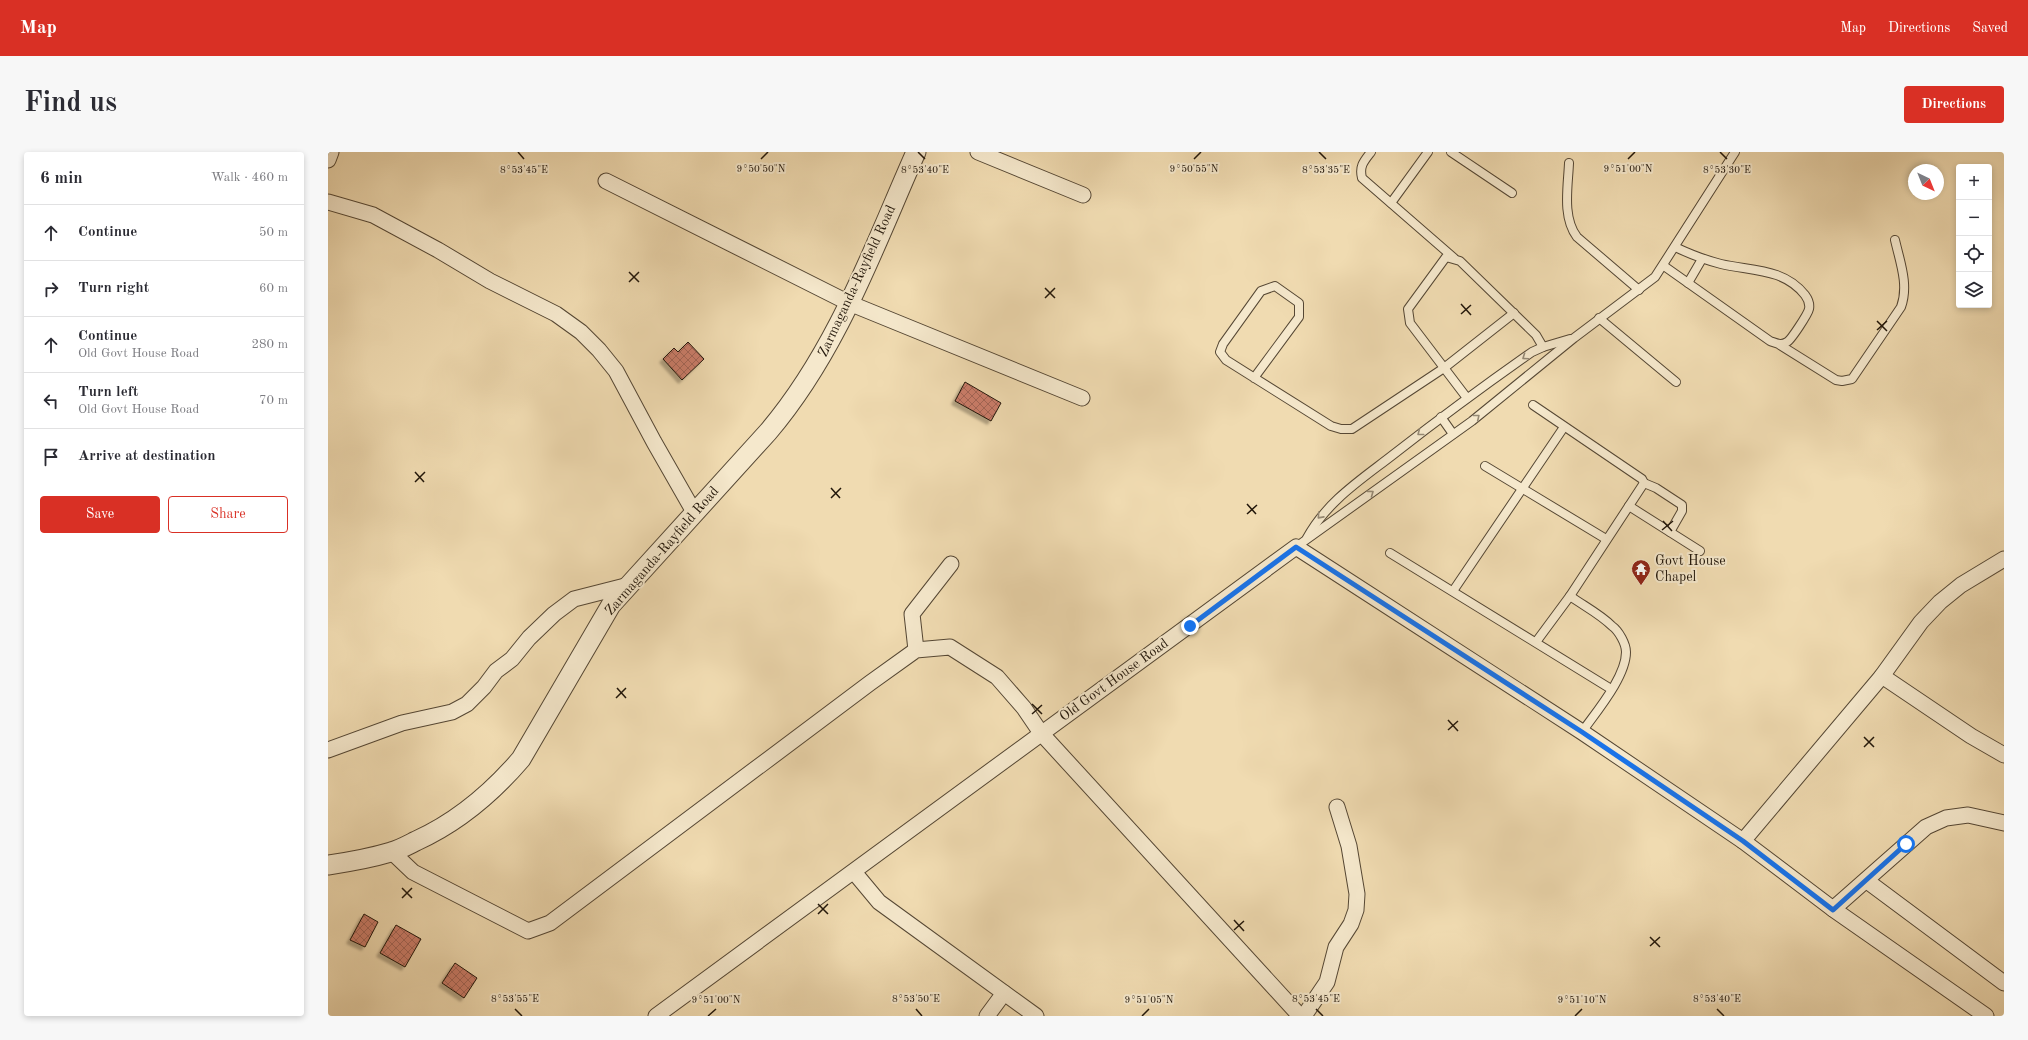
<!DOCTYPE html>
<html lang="en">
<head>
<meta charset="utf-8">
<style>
	body { margin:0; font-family:"Old Standard TT",serif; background:#f7f7f7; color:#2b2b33 }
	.controls { position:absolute; right:12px; top:12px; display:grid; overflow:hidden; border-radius:4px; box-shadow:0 2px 6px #0003 }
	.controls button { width:36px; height:36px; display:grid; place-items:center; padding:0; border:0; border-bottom:1px solid #e1e1e2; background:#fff; color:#2b2b33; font:20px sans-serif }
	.compass { position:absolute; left:1580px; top:12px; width:36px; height:36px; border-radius:50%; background:#fff; box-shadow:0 2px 6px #0003; rotate:137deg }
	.stop { position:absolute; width:12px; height:12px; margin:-9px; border:3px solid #1a73e8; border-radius:50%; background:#fff }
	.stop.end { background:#1a73e8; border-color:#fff; box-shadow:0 1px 4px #0008 }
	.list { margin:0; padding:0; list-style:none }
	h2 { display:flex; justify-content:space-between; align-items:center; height:52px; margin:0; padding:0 16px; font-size:17px }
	h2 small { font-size:13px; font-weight:400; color:#7c7c81 }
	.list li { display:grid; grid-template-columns:26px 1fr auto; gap:12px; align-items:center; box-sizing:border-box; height:56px; padding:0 16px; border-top:1px solid #e1e1e2 }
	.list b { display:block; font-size:15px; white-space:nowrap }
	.list p { margin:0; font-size:13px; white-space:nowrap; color:#7c7c81 }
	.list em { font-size:13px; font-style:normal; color:#7c7c81 }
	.actions { display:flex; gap:8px; padding:12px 16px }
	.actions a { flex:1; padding:9px 0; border:1px solid #d93025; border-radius:4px; text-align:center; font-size:14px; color:#d93025 }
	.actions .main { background:#d93025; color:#fff }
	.icon { flex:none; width:22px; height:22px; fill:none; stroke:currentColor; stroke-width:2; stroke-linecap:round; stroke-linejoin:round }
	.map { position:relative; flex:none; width:1676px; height:864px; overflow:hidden; border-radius:4px }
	header { display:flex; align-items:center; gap:24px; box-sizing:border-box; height:56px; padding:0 20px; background:#d93025; color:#fff }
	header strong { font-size:19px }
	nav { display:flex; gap:22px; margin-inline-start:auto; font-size:14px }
	.intro { display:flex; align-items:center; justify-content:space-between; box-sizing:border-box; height:96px; padding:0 24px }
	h1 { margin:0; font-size:28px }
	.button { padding:10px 18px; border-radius:4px; background:#d93025; color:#fff; font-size:14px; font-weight:700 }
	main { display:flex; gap:24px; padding:0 24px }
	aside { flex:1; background:#fff; border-radius:4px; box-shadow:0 2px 6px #0003 }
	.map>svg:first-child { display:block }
</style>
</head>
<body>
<header>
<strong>Map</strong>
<nav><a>Map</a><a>Directions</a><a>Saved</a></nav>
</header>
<div class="intro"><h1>Find us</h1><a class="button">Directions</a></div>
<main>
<aside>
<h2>6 min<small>Walk · 460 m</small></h2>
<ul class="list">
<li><svg class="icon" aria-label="ahead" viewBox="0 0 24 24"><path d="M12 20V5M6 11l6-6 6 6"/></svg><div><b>Continue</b></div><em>50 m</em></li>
<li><svg class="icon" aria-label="right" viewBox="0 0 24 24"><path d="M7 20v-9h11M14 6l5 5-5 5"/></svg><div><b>Turn right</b></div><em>60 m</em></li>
<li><svg class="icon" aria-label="ahead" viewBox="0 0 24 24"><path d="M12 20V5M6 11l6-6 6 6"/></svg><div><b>Continue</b><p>Old Govt House Road</p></div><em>280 m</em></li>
<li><svg class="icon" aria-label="left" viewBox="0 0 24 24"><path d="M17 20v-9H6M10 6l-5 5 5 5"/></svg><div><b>Turn left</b><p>Old Govt House Road</p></div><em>70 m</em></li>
<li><svg class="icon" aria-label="arrive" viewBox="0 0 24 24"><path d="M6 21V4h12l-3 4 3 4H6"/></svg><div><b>Arrive at destination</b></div></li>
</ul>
<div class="actions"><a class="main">Save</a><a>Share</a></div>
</aside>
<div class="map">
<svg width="1676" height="864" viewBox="0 0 1676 864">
	<defs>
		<pattern id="building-cross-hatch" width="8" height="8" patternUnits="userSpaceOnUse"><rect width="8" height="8" fill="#cb7d6b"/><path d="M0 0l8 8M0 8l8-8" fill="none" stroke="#a46556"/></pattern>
		<filter id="shadow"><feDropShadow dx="-3.5" dy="3.5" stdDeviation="1" flood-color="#0004"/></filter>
	</defs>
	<rect width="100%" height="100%" fill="#f0dbb1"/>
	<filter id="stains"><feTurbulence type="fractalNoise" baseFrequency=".005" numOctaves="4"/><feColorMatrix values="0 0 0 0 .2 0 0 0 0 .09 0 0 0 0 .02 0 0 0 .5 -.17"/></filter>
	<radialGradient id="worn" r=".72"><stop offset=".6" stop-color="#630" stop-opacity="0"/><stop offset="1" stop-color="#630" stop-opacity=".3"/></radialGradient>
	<g fill="url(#building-cross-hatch)" stroke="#21160a" filter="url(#shadow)">
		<polygon points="360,190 376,207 354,228 335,207 346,196 350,200"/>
		<polygon points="637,230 673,251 663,269 627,249"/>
		<polygon points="36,762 50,770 37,795 22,788"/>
		<polygon points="68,773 93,787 77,815 52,801"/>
		<polygon points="127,811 149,826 136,846 114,831"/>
	</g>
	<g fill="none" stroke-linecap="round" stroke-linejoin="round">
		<defs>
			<g id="service">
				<path d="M1043 0C1036 9 1031 14 1034 26L1126 106"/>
				<polyline points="1123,0 1184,41"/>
				<path d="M1241 11C1240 35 1234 65 1249 85L1311 138"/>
				<polyline points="1063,51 1100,0"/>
				<path d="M1336 114 1442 189C1448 191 1453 194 1459 190 1463 188 1480 162 1481 157 1482 152 1480 147 1477 143 1456 116 1423 119 1393 112 1377 108 1362 102 1347 95"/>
				<polyline points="1360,131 1374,107"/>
				<polyline points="1271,166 1348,230"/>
				<path d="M1452 193 1508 228 1514 229 1524 227 1573 155C1581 133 1572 110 1567 88"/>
				<polyline points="926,226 971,165 971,151 947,134 933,139 895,192 892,200 898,208 1003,274 1013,277 1024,277 1116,216 1186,161"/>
				<polyline points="1139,246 1082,171 1080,157 1118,105 1132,109 1208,183 1215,195"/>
				<polyline points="1205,253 1314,327 1316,331 1242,444 1208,490"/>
				<polyline points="1113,265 1125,282"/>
				<polyline points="1157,314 1278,387"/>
				<polyline points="1316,331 1328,336 1354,353 1354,359 1342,380"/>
				<polyline points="1301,354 1372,399"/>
				<path d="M979 386C999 349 1034 327 1066 302 1111 267 1157 233 1204 200L1215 195 1242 187"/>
				<polyline points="968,395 1144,269 1246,186 1327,125 1407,0"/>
				<polyline points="1062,401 1283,537"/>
				<polyline points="1125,439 1236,275"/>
				<path d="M1242 444C1256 454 1272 462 1284 474 1291 479 1298 492 1298 500 1298 525 1268 560 1254 580"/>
			</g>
			<g id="minor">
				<polyline points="650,0 755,43"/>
				<polyline points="0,8 3,0"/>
				<polyline points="278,29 521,151 754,246"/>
				<polyline points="0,50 45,63 110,98 162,129 228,162 253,180 271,198 288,219 326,290 366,360"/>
				<polyline points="588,498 584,462 623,412"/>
				<polyline points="1554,524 1643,584 1676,603"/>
				<polyline points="0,598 74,571 124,560 139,552 156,535 168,519 184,507 201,486 226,462 246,447 301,433"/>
				<polyline points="1415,689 1554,524 1593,470 1612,450 1633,433 1676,407"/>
				<polyline points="64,700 85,720 200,779 222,771 542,531 588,498 622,495 669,525 696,556 713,581 972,864"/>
				<polyline points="526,720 551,750 708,864"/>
				<polyline points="1539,729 1676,831"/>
				<polyline points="1505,757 1598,675 1618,666 1640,663 1676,671"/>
				<polyline points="328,864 968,395 1254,580 1415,689 1505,757 1658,864"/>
				<polyline points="659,864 676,841"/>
				<polyline points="976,864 999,830 1008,795 1023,772 1028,758 1029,742 1021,694 1009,655"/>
			</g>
			<path id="tertiary" d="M0 713C21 710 43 706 63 700 71 698 80 693 88 689 130 670 163 642 193 607L283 453 440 280C509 199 545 97 588 0"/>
		</defs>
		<use href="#service" stroke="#554734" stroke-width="10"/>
		<use href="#minor" stroke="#554734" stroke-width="17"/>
		<use href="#tertiary" stroke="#554734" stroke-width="21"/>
		<use href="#service" stroke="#f5e8cc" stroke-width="8"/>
		<use href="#minor" stroke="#f5e8cc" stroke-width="15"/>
		<use href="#tertiary" stroke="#f5e8cc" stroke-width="19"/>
	</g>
	<defs><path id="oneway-chevron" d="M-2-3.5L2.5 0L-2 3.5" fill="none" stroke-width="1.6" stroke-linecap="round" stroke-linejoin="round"/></defs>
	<g stroke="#968a75">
		<use href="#oneway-chevron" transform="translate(1197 205) rotate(145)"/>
		<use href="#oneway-chevron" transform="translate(1149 265) rotate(-39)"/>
		<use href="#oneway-chevron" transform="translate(1092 281) rotate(142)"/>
		<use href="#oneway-chevron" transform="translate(1043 341) rotate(-36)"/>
		<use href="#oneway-chevron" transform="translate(992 364) rotate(132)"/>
	</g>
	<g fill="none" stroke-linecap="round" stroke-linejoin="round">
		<polyline stroke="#1a73e8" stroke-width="5" points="862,474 968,395 1254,580 1415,689 1505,758 1578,692"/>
	</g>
	<path fill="none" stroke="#21160a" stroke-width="1.5" d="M190 0 196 7M590 0 597 7M991 0 998 7M1392 0 1399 7M433 7 440 0M866 7 873 0M1300 7 1307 0M301 120 311 130M301 130 311 120M717 136 727 146M717 146 727 136M1133 152 1143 163M1133 162 1143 153M1549 169 1559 179M1549 178 1559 169M87 320 96 330M87 330 97 320M503 336 512 346M503 346 513 336M919 352 928 362M919 362 929 353M1335 369 1344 379M1334 378 1345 369M289 536 298 546M288 546 298 536M704 552 714 562M704 562 714 553M1120 568 1130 579M1120 578 1130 569M1536 585 1546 595M1536 595 1546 585M74 736 84 746M74 746 84 736M490 752 500 762M490 762 500 752M906 768 916 779M906 778 916 769M1322 785 1332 795M1322 794 1332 785M187 857 194 864M588 857 594 864M988 857 995 864M1389 857 1396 864M380 864 388 857M814 864 821 857M1247 864 1254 857"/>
	<defs>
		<symbol id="temple-pin" viewBox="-11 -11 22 30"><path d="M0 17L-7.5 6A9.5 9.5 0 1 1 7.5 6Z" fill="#8f2418" stroke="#f5e8cc"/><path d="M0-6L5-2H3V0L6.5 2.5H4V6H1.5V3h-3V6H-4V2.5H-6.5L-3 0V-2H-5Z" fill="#fff"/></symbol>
	</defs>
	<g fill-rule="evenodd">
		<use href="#temple-pin" x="1302" y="406" width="22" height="30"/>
	</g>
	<g text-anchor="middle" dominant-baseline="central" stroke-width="4" stroke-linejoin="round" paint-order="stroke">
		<g font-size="14" fill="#21160a" stroke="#f5e8cc">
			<text transform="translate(529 129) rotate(-65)">Zarmaganda-Rayfield Road</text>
			<text transform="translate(334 399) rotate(-49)">Zarmaganda-Rayfield Road</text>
			<text transform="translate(786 528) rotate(-36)">Old Govt House Road</text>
		</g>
		<g font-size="14" fill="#21160a" stroke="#f5e8cc" text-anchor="start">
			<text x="1327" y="409">Govt House<tspan x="1327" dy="16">Chapel</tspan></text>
		</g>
	</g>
	<g font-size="10" text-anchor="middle" fill="#21160a" stroke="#f5e8cc" stroke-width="4" stroke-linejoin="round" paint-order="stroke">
		<text x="433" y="20">9°50'50"N</text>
		<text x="866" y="20">9°50'55"N</text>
		<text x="1300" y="20">9°51'00"N</text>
		<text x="196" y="21">8°53'45"E</text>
		<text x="597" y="21">8°53'40"E</text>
		<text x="998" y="21">8°53'35"E</text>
		<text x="1399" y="21">8°53'30"E</text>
		<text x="187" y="850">8°53'55"E</text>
		<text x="588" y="850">8°53'50"E</text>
		<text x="988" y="850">8°53'45"E</text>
		<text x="1389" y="850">8°53'40"E</text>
		<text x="388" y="851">9°51'00"N</text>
		<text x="821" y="851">9°51'05"N</text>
		<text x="1254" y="851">9°51'10"N</text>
	</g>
	<rect width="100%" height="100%" filter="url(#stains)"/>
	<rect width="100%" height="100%" fill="url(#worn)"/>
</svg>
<div class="controls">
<button>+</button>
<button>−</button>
<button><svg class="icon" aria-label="locate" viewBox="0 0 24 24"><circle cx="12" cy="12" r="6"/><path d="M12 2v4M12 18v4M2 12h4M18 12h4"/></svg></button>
<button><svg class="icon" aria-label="layers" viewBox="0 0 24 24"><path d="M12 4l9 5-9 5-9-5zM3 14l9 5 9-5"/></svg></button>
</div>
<svg class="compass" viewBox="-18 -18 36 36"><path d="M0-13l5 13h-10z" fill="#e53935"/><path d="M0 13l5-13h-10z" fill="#7c7c81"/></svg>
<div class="stop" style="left:1578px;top:692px"></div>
<div class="stop end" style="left:862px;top:474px"></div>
</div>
</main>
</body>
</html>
